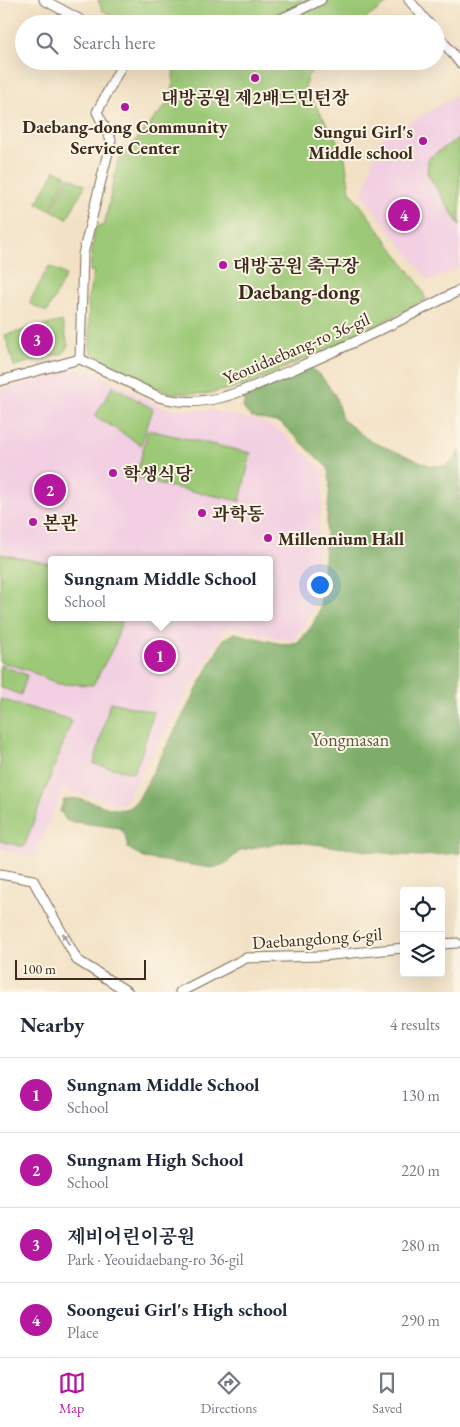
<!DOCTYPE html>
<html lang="en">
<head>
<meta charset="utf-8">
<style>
	body { margin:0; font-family:"EB Garamond","Noto Serif KR",serif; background:#f2f2f3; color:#1f2937 }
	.controls { position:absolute; right:15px; bottom:15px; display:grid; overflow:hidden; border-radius:5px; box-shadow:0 5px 20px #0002 }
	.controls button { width:45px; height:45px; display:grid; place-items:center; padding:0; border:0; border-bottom:1px solid #e0e1e3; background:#fff; color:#1f2937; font:25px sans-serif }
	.scale { position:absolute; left:15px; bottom:12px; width:131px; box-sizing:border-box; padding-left:5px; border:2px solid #3b2a1e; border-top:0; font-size:14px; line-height:18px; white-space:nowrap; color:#3b2a1e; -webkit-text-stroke:4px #fcf5e5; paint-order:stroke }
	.you { position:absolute; left:319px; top:584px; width:18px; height:18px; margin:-12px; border:4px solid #fff; border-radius:50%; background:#1a73e8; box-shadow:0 0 0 8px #1a73e833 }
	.badge { display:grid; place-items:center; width:32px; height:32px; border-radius:50%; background:#b5179e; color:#fff; font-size:16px; font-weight:700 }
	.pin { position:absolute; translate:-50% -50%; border:2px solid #fff; box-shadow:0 1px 5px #0006 }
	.popup { position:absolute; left:48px; top:556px; width:225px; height:65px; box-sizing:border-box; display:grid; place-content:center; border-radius:5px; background:#fff; filter:drop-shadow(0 1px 4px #0005); font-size:16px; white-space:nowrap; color:#747a83 }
	.popup b { font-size:19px; color:#1f2937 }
	.popup::after { content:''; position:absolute; left:50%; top:100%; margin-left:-10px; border:10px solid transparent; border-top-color:#fff }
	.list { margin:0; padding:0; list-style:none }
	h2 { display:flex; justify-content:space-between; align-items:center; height:65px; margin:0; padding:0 20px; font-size:21px }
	h2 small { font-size:16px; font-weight:400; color:#747a83 }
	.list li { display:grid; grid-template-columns:32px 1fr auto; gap:15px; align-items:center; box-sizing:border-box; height:75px; padding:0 20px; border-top:1px solid #e0e1e3 }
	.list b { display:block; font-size:19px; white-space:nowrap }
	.list p { margin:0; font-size:16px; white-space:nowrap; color:#747a83 }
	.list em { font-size:16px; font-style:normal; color:#747a83 }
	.icon { flex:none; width:28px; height:28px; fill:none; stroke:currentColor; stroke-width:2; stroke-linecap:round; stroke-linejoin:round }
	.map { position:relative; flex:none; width:460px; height:992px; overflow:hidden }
	.search { position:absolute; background:#fff; box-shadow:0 5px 20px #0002; left:15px; right:15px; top:15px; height:55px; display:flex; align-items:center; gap:12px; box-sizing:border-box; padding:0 18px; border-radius:28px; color:#747a83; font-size:19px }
	.sheet { height:365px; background:#fff }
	nav { display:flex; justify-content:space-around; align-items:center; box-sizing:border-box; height:70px; border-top:1px solid #e0e1e3; background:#fff; font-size:14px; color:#747a83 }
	nav a { display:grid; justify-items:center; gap:2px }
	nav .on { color:#b5179e }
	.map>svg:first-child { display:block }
</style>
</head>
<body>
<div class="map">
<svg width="460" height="992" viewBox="0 0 460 992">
	<rect width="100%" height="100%" fill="#fcf5e5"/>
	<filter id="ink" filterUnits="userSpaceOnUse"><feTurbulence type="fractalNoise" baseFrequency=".02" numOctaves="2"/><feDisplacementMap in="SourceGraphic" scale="10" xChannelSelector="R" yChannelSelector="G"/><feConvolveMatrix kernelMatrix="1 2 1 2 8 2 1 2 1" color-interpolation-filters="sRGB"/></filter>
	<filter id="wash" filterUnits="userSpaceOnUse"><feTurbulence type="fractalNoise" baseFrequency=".0096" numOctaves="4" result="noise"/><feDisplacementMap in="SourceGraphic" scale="20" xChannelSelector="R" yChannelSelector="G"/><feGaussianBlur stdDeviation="1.12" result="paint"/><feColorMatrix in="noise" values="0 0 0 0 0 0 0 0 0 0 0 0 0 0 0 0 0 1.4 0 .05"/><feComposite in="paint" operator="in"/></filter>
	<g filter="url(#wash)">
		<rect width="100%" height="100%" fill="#f2e1c4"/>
		<g fill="#f2cfe2" fill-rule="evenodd">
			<polygon points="460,93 460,267 429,281 363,195 378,141"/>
			<path d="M78 370 99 375 159 406 172 409 211 410 259 421 275 428 298 447 324 473 312 612 293 641 227 626 123 804 63 789 34 858 0 848V390L69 371ZM51 560H269V617H51Z"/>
		</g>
		<g fill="#9cc977" stroke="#6c7a4a">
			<polygon points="98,0 392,0 358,24 125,24 102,10"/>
			<polygon points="174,61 321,61 307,77 305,88 344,152 350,191 418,283 426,299 360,334 247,385 206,394 169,393 95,358 90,349 88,298 94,272 90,271 95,226 104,226 118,161 172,98"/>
			<polygon points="460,137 460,226 427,173 428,161 430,157"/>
			<polygon points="55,170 67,176 49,210 37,203"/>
			<polygon points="69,177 85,185 67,219 51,210"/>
			<polygon points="49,266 66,275 47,312 29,303"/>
			<polygon points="62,321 68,345 64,353 14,366 5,335"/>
			<polygon points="113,386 153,409 141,445 95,416"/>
			<polygon points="148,430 251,453 240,501 157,484 136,477"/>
			<polygon points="0,554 51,564 51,617 123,617 115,644 93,685 58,684 28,670 0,662"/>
			<polygon points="0,665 27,675 21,695 0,687"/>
			<polygon points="0,699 72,720 24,847 0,841"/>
			<polygon points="110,702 154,712 141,755 133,773 94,764"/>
		</g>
		<path fill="#7dad68" stroke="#5c6c43" d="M311 368 322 377 335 395 342 419 370 441 431 466H446L455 458 460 450V853L421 856 401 855 290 841 241 850 225 864 212 868 144 858 128 848 125 835 120 828 67 821 60 811 64 800C85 793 110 815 128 808 131 807 135 802 138 800L223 640 234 633 286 645 298 643 312 626 320 609 330 483 328 468 281 423 251 417 243 408 245 399 257 391Z"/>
	</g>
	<g filter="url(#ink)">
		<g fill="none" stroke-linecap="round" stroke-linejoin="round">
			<defs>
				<g id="minor">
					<polyline points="44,0 88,24"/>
					<polyline points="409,0 429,24"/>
					<polyline points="270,24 321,0"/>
					<polyline points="436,33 460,63"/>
					<polyline points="80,359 83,254 111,140 97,112 124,61"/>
					<path d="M0 381 80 359 159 397C179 403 198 403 219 398 245 392 269 379 294 369 350 345 406 318 460 290"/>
					<polyline points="0,874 33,880 77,960 128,992"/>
					<polyline points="441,944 457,943"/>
					<polyline points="180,992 246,958 321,956 404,948"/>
				</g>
			</defs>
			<use href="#minor" stroke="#7b6a58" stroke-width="11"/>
			<use href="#minor" stroke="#fff" stroke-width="9"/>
		</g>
		<defs><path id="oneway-solid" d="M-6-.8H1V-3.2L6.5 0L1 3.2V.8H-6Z" transform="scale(1.25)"/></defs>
		<use fill="#a79f9a" href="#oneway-solid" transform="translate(66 939) rotate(-119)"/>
	</g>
	<g fill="#b5179e" stroke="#fcf5e5" stroke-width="2">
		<circle cx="255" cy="78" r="5"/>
		<circle cx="125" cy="107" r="5"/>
		<circle cx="423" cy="141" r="5"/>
		<circle cx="223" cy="265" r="5"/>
		<circle cx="113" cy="473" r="5"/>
		<circle cx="202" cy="513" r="5"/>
		<circle cx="33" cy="522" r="5"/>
		<circle cx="268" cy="538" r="5"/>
	</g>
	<g text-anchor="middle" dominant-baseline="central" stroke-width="4" stroke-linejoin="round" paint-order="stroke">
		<g font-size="18" font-weight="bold" fill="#3b2a1e" stroke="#fcf5e5" text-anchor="start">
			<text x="255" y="97" text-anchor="middle">대방공원 제2배드민턴장</text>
			<text x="125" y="126" text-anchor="middle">Daebang-dong Community<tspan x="125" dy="21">Service Center</tspan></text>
			<text x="413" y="131" text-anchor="end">Sungui Girl's<tspan x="413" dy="21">Middle school</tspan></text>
			<text x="233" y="265">대방공원 축구장</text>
			<text x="123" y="473">학생식당</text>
			<text x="212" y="513">과학동</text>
			<text x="43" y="522">본관</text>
			<text x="278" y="538">Millennium Hall</text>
		</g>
		<g font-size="18" fill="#3b2a1e" stroke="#fcf5e5">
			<text transform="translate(296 348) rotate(-23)">Yeouidaebang-ro 36-gil</text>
			<text transform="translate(317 938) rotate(-4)">Daebangdong 6-gil</text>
		</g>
		<g font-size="18" fill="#585a39" stroke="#fcf5e5">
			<text x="350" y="739">Yongmasan</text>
		</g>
		<g font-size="20" font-weight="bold" fill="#3b2a1e" stroke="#fcf5e5">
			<text x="299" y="292">Daebang-dong</text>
		</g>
	</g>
</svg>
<div class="controls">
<button><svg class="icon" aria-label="locate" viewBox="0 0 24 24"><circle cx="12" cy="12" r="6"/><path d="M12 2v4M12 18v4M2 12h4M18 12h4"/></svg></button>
<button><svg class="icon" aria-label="layers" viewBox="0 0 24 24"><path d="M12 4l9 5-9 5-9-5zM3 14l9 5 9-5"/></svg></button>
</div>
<div class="scale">100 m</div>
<div class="you"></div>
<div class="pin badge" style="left:160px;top:656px">1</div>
<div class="popup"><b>Sungnam Middle School</b>School</div>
<div class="pin badge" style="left:50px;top:490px">2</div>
<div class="pin badge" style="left:37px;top:340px">3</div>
<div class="pin badge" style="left:404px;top:215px">4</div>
<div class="search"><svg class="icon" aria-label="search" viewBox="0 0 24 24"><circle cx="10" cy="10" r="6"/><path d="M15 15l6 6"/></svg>Search here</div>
</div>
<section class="sheet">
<h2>Nearby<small>4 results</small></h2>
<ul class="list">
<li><span class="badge">1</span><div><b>Sungnam Middle School</b><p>School</p></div><em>130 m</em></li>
<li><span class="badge">2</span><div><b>Sungnam High School</b><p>School</p></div><em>220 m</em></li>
<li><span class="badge">3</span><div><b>제비어린이공원</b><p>Park · Yeouidaebang-ro 36-gil</p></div><em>280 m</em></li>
<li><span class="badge">4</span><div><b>Soongeui Girl's High school</b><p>Place</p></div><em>290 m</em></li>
</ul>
</section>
<nav>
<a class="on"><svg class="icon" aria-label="map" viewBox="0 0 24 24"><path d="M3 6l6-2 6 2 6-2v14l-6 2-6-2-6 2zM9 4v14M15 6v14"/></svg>Map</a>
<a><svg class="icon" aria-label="directions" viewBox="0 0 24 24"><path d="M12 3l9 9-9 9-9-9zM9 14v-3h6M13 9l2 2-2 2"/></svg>Directions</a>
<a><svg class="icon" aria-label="saved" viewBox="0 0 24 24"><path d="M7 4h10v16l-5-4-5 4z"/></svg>Saved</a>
</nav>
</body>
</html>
